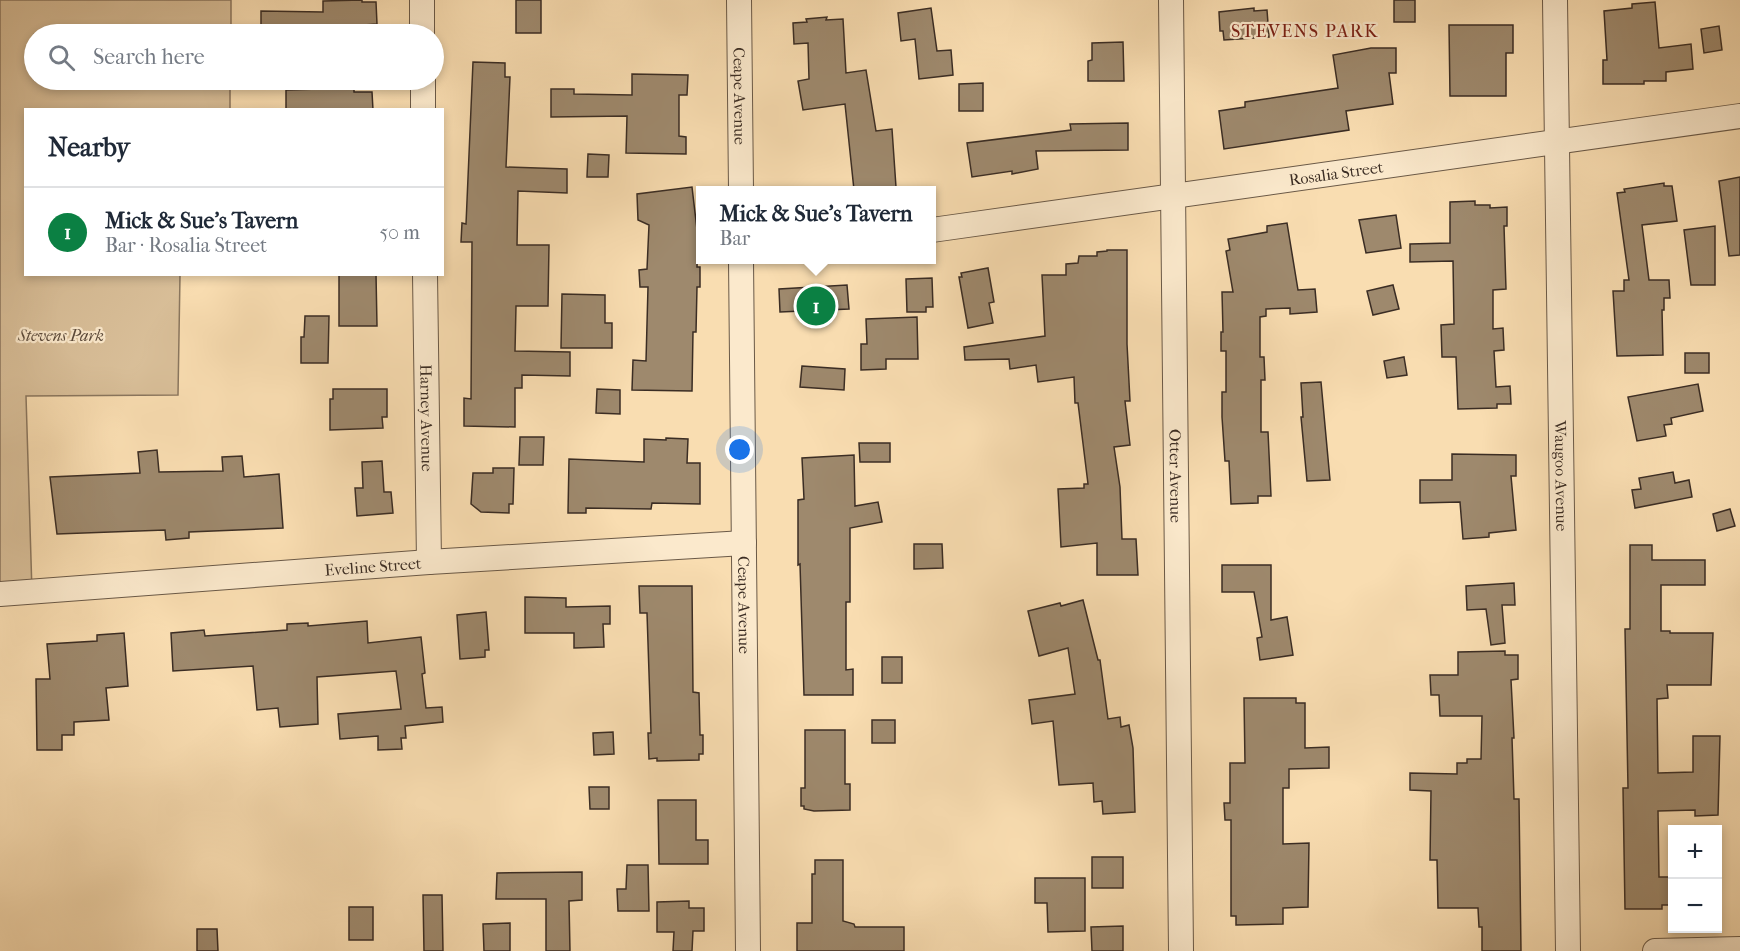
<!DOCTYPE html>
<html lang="en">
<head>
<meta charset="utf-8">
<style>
	body { margin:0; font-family:"IM FELL French Canon",serif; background:#f6f6f7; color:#1f2937 }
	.controls { position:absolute; right:18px; bottom:18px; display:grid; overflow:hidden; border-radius:0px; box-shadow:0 3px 9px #0003 }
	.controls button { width:54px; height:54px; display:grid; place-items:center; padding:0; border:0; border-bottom:2px solid #e0e1e3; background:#fff; color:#1f2937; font:30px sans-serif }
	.you { position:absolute; left:740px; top:450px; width:21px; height:21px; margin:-15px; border:4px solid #fff; border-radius:50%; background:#1a73e8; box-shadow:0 0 0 9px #1a73e833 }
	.badge { display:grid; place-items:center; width:39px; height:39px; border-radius:50%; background:#0b8043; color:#fff; font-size:20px; font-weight:700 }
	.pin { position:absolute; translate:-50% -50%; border:3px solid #fff; box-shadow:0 2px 6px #0006 }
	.popup { position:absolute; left:696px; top:186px; width:240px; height:78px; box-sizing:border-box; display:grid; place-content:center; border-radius:0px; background:#fff; filter:drop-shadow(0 2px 4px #0005); font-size:20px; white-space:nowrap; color:#747a83 }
	.popup b { font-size:22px; color:#1f2937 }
	.popup::after { content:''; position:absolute; left:50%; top:100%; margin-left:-12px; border:12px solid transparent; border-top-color:#fff }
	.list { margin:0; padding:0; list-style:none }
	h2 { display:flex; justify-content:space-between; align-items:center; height:78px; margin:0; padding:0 24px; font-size:26px }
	h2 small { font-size:20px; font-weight:400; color:#747a83 }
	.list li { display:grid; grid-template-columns:39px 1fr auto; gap:18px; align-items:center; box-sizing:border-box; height:90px; padding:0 24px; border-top:2px solid #e0e1e3 }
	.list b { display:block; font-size:22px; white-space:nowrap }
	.list p { margin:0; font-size:20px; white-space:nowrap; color:#747a83 }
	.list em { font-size:20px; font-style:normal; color:#747a83 }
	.icon { flex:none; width:33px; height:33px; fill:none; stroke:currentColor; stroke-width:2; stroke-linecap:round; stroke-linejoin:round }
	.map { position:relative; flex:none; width:1740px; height:951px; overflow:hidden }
	.search { position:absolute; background:#fff; box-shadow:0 3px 9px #0003; left:24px; top:24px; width:420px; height:66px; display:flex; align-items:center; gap:15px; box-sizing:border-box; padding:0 21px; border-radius:33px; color:#747a83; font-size:22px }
	.panel { position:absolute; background:#fff; box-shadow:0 3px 9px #0003; left:24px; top:108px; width:420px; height:168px; border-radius:0px }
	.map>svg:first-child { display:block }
</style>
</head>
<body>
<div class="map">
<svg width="1740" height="951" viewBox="0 0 1740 951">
	<rect width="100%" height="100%" fill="#f9ddb1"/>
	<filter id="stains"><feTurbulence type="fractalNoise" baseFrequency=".00333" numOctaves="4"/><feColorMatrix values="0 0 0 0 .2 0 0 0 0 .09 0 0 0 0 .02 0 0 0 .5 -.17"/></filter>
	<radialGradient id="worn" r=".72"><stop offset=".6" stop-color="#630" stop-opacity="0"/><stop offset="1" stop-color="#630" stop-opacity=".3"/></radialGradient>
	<polygon fill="#d9bf99" stroke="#8a765e" stroke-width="1.5" points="0,0 231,0 231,34 34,34 34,80 230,80 230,109 26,110 26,274 180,275 178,395 26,396 32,592 0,594"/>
	<g fill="#9e896d" stroke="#3b2d24" stroke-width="1.5">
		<polygon points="362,0 362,2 376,2 377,24 364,25 364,30 342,31 342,28 293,28 293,34 261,34 261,11 323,12 323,1"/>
		<rect x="516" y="0" width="25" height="33"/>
		<rect x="1394" y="0" width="21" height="22"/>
		<polygon points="1655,2 1659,48 1691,44 1693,69 1666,72 1666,81 1644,81 1644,84 1603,84 1603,60 1607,60 1604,11 1632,8 1632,4"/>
		<polygon points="931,8 937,51 951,50 953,75 919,79 915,39 901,41 898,13"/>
		<polygon points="1254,8 1254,11 1267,10 1269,37 1224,40 1223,31 1220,31 1219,12"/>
		<polygon points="827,17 826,20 843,19 846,73 866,70 876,131 892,129 896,187 854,190 845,104 803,110 798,81 809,79 808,43 794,44 793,23 807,22 806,19"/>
		<polygon points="1449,25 1513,25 1513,53 1506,53 1506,96 1450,96"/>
		<polygon points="1719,26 1722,50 1704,53 1701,29"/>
		<polygon points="1123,42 1124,81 1088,81 1088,61 1092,60 1092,43"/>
		<polygon points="1371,48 1396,48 1396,73 1389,73 1393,104 1346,111 1349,130 1224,149 1219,111 1245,107 1245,102 1338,88 1333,55"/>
		<polygon points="473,62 505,63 505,77 510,77 506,167 567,169 567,193 518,191 517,245 549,245 548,306 516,306 515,351 570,352 570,376 522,375 522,388 515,388 515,427 464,426 464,398 471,399 472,242 461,242 462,223 466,224"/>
		<polygon points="632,74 688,75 687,95 679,95 679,136 686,137 686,154 626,153 627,116 551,117 551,89 574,89 574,94 632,95"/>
		<polygon points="983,83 983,111 959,111 959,84"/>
		<polygon points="354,88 354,92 372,92 373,110 286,110 286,90"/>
		<polygon points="1128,123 1128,150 1036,151 1038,169 1012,174 1012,171 972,177 967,143 1071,130 1070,124"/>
		<polygon points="588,154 609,155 608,177 587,177"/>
		<polygon points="1740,177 1740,255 1729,256 1719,181"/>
		<polygon points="1664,183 1664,186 1672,186 1677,221 1642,225 1649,280 1669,280 1670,298 1664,298 1664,310 1662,310 1663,355 1617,356 1613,291 1624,291 1624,280 1629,280 1617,193 1625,192 1624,189"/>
		<polygon points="692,187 698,238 697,267 700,267 700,287 697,287 696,332 693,332 692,391 632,390 633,360 646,361 648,287 640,287 639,270 647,269 649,225 638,220 637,194"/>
		<polygon points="1475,201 1475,205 1490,205 1490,208 1507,207 1507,226 1504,226 1506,289 1493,290 1493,329 1503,328 1504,350 1494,351 1496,387 1510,386 1511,404 1497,404 1497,408 1458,409 1456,357 1442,357 1441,325 1454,324 1453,261 1410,262 1410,244 1450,243 1450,202"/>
		<polygon points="1396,215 1401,248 1366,253 1359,220"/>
		<polygon points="1287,223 1298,290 1315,289 1317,312 1290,314 1290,308 1266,309 1266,316 1260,317 1260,357 1264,357 1265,380 1261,380 1261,432 1268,432 1271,496 1258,496 1258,503 1231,504 1229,461 1225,461 1222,417 1222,392 1226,392 1226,351 1221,351 1221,332 1223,332 1222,292 1233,292 1226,251 1230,250 1228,239 1267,232 1267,226"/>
		<polygon points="1715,226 1715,285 1691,285 1684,230"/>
		<polygon points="1107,250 1127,250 1127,344 1130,401 1125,401 1130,445 1114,447 1120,487 1122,539 1136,539 1138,575 1097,575 1097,543 1061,547 1058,489 1084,488 1084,484 1088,484 1078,403 1075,403 1074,377 1038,382 1036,365 1010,369 1009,359 965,360 964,347 1045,336 1042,275 1066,275 1066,264 1078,263 1079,256 1097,256 1097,252 1107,251"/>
		<polygon points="988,268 994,302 989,303 993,323 968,328 959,277 962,277 961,273"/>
		<polygon points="339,274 376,274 377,326 339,326"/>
		<polygon points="932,278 933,307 926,307 926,312 907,312 906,279"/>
		<polygon points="847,285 849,309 780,312 779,289"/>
		<polygon points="1393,285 1399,309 1373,315 1367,291"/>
		<polygon points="562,294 605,295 605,323 612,323 612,348 561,348"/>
		<polygon points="305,316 329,316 328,363 301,363 301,337 304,337"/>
		<polygon points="917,317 918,359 886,359 886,369 861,370 861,344 867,344 866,319"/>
		<rect x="1685" y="353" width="24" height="20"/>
		<polygon points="1404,357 1407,375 1387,378 1384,361"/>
		<polygon points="802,366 845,369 844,390 800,387"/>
		<polygon points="1321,382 1330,480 1307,481 1301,417 1303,417 1301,383"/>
		<polygon points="1698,384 1703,411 1671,418 1672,424 1664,425 1666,436 1637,441 1628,397"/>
		<polygon points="333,389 387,389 387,417 382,417 383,428 330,430 330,399 333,399"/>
		<polygon points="597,389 620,390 620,414 596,413"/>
		<polygon points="520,437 544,437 543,465 519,465"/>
		<polygon points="666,438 688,439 687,463 700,463 700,504 652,503 651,509 586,508 586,513 568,513 569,459 644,462 644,439 666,440"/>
		<polygon points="859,443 890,443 890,462 860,462"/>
		<polygon points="157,450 159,472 223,471 222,457 242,456 244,477 279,474 283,528 189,532 189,538 166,540 165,530 57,534 50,477 140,473 138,452"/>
		<polygon points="1452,454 1516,455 1516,476 1511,476 1516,530 1489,533 1489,537 1463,539 1460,502 1420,503 1420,480 1452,480"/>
		<polygon points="854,455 855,506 878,502 882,522 850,528 850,602 846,602 846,670 853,669 853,695 804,695 800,564 798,565 798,500 804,499 802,458"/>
		<polygon points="382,461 384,492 391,492 393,513 357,516 355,488 363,488 362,462"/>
		<polygon points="493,468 514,468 513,504 509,504 509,513 481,512 471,504 473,473 493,473"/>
		<polygon points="1673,472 1675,483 1689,480 1692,497 1635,508 1632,490 1641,489 1639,478"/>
		<polygon points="1730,509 1735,526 1717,531 1713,514"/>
		<polygon points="914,544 942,544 943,568 914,569"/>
		<polygon points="1630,545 1652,545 1652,560 1705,560 1705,585 1661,585 1661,631 1670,631 1670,633 1713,633 1711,685 1667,685 1668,698 1657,699 1658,773 1693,772 1693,736 1720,736 1718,815 1695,816 1695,810 1658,811 1659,877 1672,877 1672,905 1662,905 1662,909 1625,909 1623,788 1628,788 1625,629 1630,629"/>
		<polygon points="1222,565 1271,565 1271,620 1287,617 1293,655 1260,660 1257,638 1262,637 1254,592 1222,592"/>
		<polygon points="1514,583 1515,605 1502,605 1505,643 1491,645 1486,609 1467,610 1466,586"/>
		<polygon points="639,586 692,586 693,692 699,693 700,735 703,735 703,754 699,754 699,760 657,761 657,758 649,759 648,733 651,733 647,613 640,613"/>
		<polygon points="525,597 566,598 566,607 610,606 610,624 603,624 604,647 574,648 574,633 525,633"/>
		<polygon points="1083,600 1098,660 1100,660 1108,719 1120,717 1121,727 1129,725 1133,748 1135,812 1103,814 1102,801 1094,802 1093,783 1059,785 1053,721 1032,724 1029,700 1075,694 1068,648 1039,656 1028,611 1060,603 1061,606"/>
		<polygon points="486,612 489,650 485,650 485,657 460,659 457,615"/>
		<polygon points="367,621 368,643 421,637 425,673 422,674 426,708 442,707 443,722 405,726 406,738 401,738 402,749 378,750 378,736 340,739 338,714 401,709 396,671 317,677 318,724 280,727 278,708 257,710 253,666 173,671 171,633 204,630 205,636 287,630 287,624 308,623 308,626"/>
		<polygon points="124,633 128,686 106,688 109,720 74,722 74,735 62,735 62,750 37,750 36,679 50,679 47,644 97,641 97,635"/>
		<polygon points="1505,651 1505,655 1518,655 1518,679 1511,680 1514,738 1512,738 1514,799 1519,799 1521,951 1482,951 1482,927 1479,927 1478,908 1438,908 1437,860 1430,860 1431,791 1410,790 1410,773 1457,774 1457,763 1467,763 1467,759 1481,759 1482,716 1440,716 1439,695 1431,695 1430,675 1458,675 1458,652"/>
		<rect x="882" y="657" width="20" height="26"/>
		<polygon points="1244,698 1296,698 1296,703 1305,703 1305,748 1329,747 1329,768 1289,769 1289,788 1283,788 1283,844 1309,843 1308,907 1283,908 1283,924 1236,925 1236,916 1231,916 1231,820 1225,820 1224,803 1230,803 1230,763 1245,763"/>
		<rect x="872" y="720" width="23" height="23"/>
		<polygon points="805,730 845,730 845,784 850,784 850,810 814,811 804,809 804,806 801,806 801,788 805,788"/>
		<polygon points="613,732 614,754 594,755 593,733"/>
		<polygon points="589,787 609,787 609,809 590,809"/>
		<polygon points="658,800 696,800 696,840 708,840 708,864 659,864"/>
		<rect x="1092" y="857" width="31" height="31"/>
		<polygon points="815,860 843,860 843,921 854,924 855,927 904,927 904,951 797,951 797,923 812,923 812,874 815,874"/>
		<polygon points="627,865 648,865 649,911 618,911 617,889 626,889"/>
		<polygon points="582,872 582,900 569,901 570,951 546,951 546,899 496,899 497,873"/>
		<polygon points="1035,878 1085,878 1085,931 1048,932 1047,903 1035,903"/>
		<polygon points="423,895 442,895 443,951 424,951"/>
		<polygon points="689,901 689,908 704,908 704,931 693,931 692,951 673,951 674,932 657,932 657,902"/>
		<rect x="349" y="907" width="24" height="33"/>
		<polygon points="510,923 510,951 484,951 483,924"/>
		<polygon points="1123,926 1123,951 1092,951 1091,927"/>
		<polygon points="197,929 217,929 218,951 197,951"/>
	</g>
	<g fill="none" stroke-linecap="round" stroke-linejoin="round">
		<defs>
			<g id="minor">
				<polyline points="422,0 422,34"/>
				<path id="s1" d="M739 0 741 190"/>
				<path id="s2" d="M1171 0 1181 951"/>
				<path id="s3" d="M1555 0 1568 951"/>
				<polyline points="423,80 423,110"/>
				<path id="s4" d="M932 230 1740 116"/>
				<path id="s5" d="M741 260 748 951"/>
				<path id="s6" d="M425 274 429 562"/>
				<path id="s7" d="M0 594 429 562 744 543"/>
				<polyline points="1655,951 1740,949"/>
			</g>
		</defs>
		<use href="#minor" stroke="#6a5947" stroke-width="26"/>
		<use href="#minor" stroke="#fbe9cc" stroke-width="24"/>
	</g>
	<g text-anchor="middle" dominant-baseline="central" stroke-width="4.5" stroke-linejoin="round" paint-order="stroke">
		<g font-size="16" fill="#3b2d24" stroke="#fbe9cc">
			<text stroke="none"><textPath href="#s1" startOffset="96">Ceape Avenue</textPath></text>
			<text stroke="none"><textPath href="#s4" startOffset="408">Rosalia Street</textPath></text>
			<text stroke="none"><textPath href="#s6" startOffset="144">Harney Avenue</textPath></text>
			<text stroke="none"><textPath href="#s2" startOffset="476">Otter Avenue</textPath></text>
			<text stroke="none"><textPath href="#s3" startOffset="476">Waugoo Avenue</textPath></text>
			<text stroke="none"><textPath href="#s7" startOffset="374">Eveline Street</textPath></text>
			<text stroke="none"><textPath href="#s5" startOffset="345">Ceape Avenue</textPath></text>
		</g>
		<g font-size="16" font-style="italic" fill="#5b4a3b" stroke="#fbe9cc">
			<text x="61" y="335">Stevens Park</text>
		</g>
		<g font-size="18" letter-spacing="1.5" fill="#7a1f14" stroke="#fbe9cc">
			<text x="1305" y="31">STEVENS PARK</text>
		</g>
	</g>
	<rect width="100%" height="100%" filter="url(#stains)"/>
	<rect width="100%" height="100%" fill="url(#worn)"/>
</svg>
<div class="controls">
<button>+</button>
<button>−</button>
</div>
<div class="you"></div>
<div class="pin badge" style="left:816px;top:306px">1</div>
<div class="popup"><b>Mick &amp; Sue's Tavern</b>Bar</div>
<div class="search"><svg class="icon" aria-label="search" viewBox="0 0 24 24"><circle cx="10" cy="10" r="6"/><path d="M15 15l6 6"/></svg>Search here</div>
<section class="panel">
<h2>Nearby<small></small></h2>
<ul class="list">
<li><span class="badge">1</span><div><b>Mick &amp; Sue's Tavern</b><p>Bar · Rosalia Street</p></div><em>50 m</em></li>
</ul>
</section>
</div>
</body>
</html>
